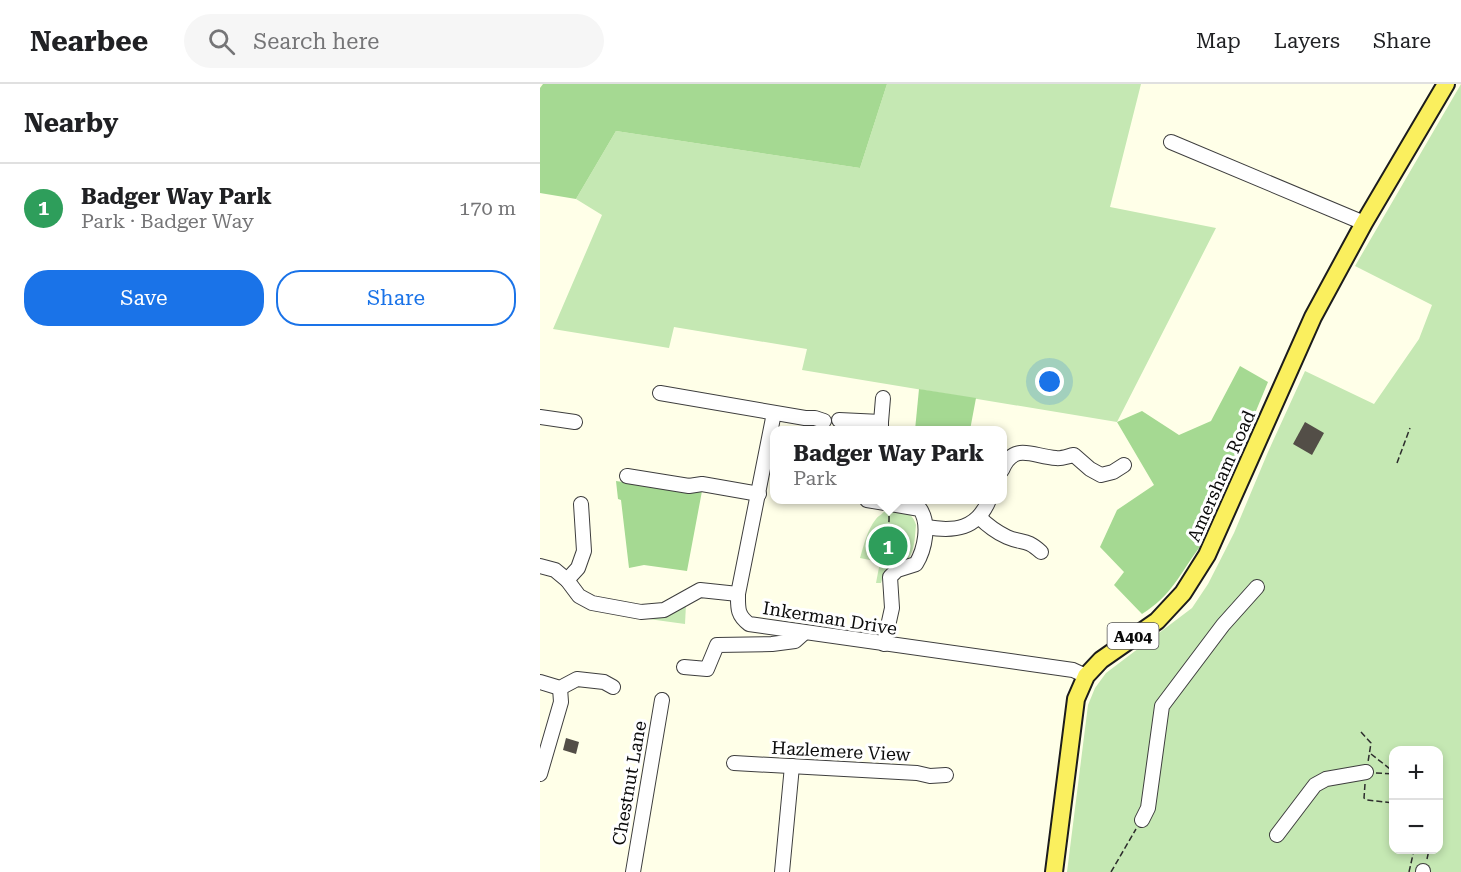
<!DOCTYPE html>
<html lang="en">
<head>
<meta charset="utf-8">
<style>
	body { margin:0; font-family:"Roboto Serif",serif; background:#f6f6f6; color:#202124 }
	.controls { position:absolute; right:18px; bottom:18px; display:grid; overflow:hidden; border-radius:12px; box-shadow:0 3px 9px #0003 }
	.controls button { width:54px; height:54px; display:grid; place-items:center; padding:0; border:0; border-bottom:2px solid #e0e0e0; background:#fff; color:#202124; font:30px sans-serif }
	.you { position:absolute; left:510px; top:298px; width:21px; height:21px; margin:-15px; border:4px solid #fff; border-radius:50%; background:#1a73e8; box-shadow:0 0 0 9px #1a73e833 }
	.badge { display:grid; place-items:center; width:39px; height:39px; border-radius:50%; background:#1a73e8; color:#fff; font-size:20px; font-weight:700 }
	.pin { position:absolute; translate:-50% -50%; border:3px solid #fff; box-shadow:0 2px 6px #0006 }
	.popup { position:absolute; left:230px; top:342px; width:237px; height:78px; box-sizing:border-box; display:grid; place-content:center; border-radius:12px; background:#fff; filter:drop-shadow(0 2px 4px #0005); font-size:20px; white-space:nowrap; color:#757577 }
	.popup b { font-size:22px; color:#202124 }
	.popup::after { content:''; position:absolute; left:50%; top:100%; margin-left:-12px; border:12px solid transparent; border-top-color:#fff }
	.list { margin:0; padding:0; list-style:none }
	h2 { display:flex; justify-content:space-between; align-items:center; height:78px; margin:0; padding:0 24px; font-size:26px }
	h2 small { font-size:20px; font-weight:400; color:#757577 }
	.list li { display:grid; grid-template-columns:39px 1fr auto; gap:18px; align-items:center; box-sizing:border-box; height:90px; padding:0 24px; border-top:2px solid #e0e0e0 }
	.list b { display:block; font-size:22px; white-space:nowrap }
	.list p { margin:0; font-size:20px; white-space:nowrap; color:#757577 }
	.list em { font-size:20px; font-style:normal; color:#757577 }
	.actions { display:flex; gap:12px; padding:18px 24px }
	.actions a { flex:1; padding:14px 0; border:2px solid #1a73e8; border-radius:24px; text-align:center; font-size:21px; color:#1a73e8 }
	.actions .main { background:#1a73e8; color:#fff }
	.icon { flex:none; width:33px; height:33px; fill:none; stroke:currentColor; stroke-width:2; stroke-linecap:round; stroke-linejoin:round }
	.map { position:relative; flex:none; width:921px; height:788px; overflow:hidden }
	header { display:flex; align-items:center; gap:36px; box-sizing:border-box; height:84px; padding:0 30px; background:#fff; border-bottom:2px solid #e0e0e0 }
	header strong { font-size:28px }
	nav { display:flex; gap:33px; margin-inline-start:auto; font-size:21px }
	.search { width:420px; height:54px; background:#f6f6f6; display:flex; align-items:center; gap:15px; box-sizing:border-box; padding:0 21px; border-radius:33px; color:#757577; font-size:22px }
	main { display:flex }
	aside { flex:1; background:#fff }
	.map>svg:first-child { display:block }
</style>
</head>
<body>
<header>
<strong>Nearbee</strong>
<div class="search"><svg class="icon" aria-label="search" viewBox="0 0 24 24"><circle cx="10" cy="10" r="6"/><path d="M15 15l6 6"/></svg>Search here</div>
<nav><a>Map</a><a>Layers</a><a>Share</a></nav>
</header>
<main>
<aside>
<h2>Nearby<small></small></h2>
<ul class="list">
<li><span class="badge" style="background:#2e9e5b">1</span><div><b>Badger Way Park</b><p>Park · Badger Way</p></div><em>170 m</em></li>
</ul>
<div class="actions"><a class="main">Save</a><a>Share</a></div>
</aside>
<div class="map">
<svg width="921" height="788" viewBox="0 0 921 788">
	<rect width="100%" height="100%" fill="#ffffe8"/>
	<g fill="#c5e8b3" fill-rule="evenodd">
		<polygon points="347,0 601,0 570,123 676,144 577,338 262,286 267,265 134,243 129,264 13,245 62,131 36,115 76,47 320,84"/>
		<path d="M921 0V788H527L548 621 555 604 566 589 652 524 668 500 694 449 728 368 765 287 834 320 879 255 892 221 815 182ZM854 666H898V766H854Z"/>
		<path d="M346 424C359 426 372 426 376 441 375 450 375 462 371 470 366 484 348 472 341 499H336L340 478 320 474C324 461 327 446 336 435 340 430 344 430 346 424Z"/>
		<polygon points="146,520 145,540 94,533"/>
	</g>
	<g fill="#a5d992">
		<polygon points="3,0 347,0 320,84 76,47 36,115 0,109 0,4"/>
		<path d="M700 282 728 298 659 464C639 491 632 511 602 530L574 501 584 488 560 463 577 426 614 401 577 338 602 327 639 351 671 337Z"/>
		<polygon points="379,305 436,314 430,346 375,346"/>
		<polygon points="76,397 152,408 162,407 147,487 104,481 89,484 81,416 78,415"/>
	</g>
	<g fill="#534e47">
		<polygon points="765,338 784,349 772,371 753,360"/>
		<polygon points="26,654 39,658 36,670 23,666"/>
	</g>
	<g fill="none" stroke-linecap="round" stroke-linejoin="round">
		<defs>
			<g id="minor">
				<polyline points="631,58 824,139"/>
				<polyline points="120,309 265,334 275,334 284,337"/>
				<path d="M234 329 198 510C198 524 197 531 209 540L533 586 546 592"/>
				<polyline points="0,333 35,338"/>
				<polyline points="299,336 341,338 341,346"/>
				<polyline points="341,338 343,314"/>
				<path d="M462 386C474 357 494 373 516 374 521 375 528 372 534 371L550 385 561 391 573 388 584 381"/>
				<polyline points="87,392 149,402 162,400 219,410"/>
				<path d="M327 416 380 425C390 440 385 465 376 480L357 486 350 493 352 524 344 560"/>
				<path d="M439 433C447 441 456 448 467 453 483 460 486 454 501 468"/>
				<path d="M386 443C415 448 437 445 449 416"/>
				<polyline points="0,482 15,486 27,496 39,512 52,519 101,528 124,526 160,506 198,510"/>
				<polyline points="27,496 38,484 44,467 41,420"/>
				<polyline points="144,583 167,585 177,561 232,560 255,557 264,549"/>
				<polyline points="0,598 20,604 37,595 64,598 73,603"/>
				<polyline points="194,679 377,689 390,692 406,691"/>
				<polyline points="0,690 21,618 20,604"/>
				<polyline points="602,736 608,724 622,622 683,541 717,503"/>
				<polyline points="737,751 775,701 786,695 826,688"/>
				<polyline points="93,788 122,616"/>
				<polyline points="242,788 252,682"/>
				<polyline points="883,788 883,787"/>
			</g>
			<polyline id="major" points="514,788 536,615 546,592 561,576 617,537 643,509 667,471 773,233 824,139 906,0"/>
		</defs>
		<use href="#minor" stroke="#3e3e3e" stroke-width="16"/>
		<use href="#major" stroke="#1c1c1c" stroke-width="20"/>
		<g stroke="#2d2d2d" stroke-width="1.5" stroke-dasharray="6 3" stroke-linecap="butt">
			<polyline points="857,379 870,344"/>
			<path d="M349 432C350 453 338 451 350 476"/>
			<polyline points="821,648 831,659 828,678"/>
			<polyline points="831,670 854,688"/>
			<polyline points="836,689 854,690"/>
			<polyline points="825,700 824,714 827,716 854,719"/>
			<polyline points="887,775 889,766"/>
			<polyline points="571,788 596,745"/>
			<polyline points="869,788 874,766"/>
		</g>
		<use href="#minor" stroke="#fff" stroke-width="14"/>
		<use href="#major" stroke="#faef5e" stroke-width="16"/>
	</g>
	<g text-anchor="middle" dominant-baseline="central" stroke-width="6" stroke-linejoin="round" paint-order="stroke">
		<rect fill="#fff" stroke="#545454" stroke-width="1.5" x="567.5" y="539" width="51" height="26" rx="4.5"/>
		<g font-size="16" font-weight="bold" fill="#0b0b0b">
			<text x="593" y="552">A404</text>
		</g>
		<g font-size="18" fill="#0b0b0b" stroke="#fff">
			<text transform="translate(681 392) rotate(-66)">Amersham Road</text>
			<text transform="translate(290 534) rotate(9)">Inkerman Drive</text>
			<text transform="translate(301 667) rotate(3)">Hazlemere View</text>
			<text transform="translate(89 699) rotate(-80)">Chestnut Lane</text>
		</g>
	</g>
</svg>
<div class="controls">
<button>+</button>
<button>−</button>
</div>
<div class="you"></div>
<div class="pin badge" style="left:348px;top:462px;background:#2e9e5b">1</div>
<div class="popup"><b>Badger Way Park</b>Park</div>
</div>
</main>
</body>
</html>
